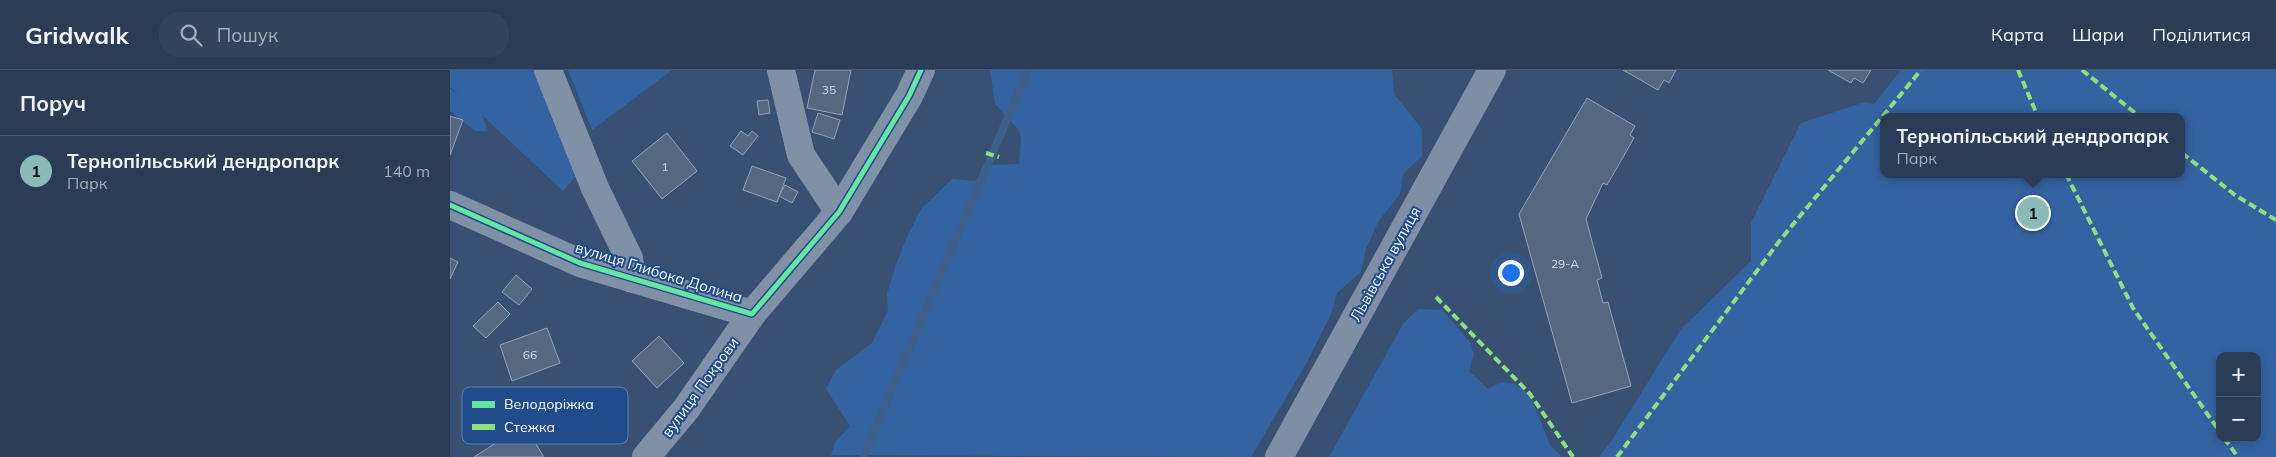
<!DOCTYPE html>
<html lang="uk">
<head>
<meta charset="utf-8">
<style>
	body { margin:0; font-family:Mulish,sans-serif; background:#32435c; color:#f1f3f6 }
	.controls { position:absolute; right:15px; bottom:15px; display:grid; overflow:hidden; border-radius:10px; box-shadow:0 2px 8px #0003 }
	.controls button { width:45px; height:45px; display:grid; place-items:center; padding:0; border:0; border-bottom:1px solid #46566c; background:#2a3c56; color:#f1f3f6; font:25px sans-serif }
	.you { position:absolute; left:1060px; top:202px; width:18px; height:18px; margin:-12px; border:4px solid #fff; border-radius:50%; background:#1a73e8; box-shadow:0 0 0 8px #1a73e833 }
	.badge { display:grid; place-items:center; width:32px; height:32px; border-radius:50%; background:#8bbbb9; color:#111; font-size:16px; font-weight:700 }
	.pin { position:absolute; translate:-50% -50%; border:2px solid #fff; box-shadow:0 1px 5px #0006 }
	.popup { position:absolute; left:1430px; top:43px; width:305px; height:65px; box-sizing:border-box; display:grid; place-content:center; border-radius:10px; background:#2a3c56; filter:drop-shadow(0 1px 4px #0005); font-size:16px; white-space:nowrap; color:#a5adb9 }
	.popup b { font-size:19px; color:#f1f3f6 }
	.popup::after { content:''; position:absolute; left:50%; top:100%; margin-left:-10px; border:10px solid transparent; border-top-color:#2a3c56 }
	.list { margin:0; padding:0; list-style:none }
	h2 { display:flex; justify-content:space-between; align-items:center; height:65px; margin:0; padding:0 20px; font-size:21px }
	h2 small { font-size:16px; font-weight:400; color:#a5adb9 }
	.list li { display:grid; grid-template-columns:32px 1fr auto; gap:15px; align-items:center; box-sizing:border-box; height:70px; padding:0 20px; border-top:1px solid #46566c }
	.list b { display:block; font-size:19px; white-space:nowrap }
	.list p { margin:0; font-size:16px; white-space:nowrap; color:#a5adb9 }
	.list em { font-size:16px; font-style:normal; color:#a5adb9 }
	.icon { flex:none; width:28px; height:28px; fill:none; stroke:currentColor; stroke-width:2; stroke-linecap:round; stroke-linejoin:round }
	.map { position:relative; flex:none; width:1826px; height:387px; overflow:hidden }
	header { display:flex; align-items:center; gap:30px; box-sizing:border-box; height:70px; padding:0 25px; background:#2a3c56; border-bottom:1px solid #46566c }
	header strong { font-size:24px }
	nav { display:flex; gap:28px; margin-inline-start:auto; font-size:18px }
	.search { width:350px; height:45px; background:#32435c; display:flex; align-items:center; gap:12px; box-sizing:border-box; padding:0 18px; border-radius:20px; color:#a5adb9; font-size:19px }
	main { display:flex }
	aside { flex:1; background:#2a3c56 }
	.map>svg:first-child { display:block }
</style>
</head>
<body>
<header>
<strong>Gridwalk</strong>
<div class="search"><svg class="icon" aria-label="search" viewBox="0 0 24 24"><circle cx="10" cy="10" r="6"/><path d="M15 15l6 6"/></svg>Пошук</div>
<nav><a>Карта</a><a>Шари</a><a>Поділитися</a></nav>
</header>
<main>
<aside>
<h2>Поруч<small></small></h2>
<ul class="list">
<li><span class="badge">1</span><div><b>Тернопільський дендропарк</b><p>Парк</p></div><em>140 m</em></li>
</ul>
</aside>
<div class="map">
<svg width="1826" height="387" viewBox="0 0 1826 387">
	<rect width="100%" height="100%" fill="#385072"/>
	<g fill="#3463a1" fill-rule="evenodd">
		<polygon points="0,0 87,0 101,47 129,103 113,121 32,45 38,61 25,61 0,41 0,19 9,25 0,17"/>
		<polygon points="118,0 222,0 142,60"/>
		<polygon points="540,0 942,0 944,24 972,59 972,86 953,104 950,124 928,152 916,179 911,202 887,223 881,244 856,294 801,387 381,385 385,372 400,356 376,319 386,300 422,273 438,241 437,224 446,194 457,167 471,139 502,109 525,111 543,95 569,94 571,70 569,60 545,34"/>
		<path d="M1451 0H1826V387H1149L1162 370 1231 259 1301 191V153L1351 53 1415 32 1424 34ZM1434 47H1732V104H1434ZM1770 286H1807V368H1770Z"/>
		<polygon points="968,239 993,240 1021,274 1024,284 1019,301 1038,319 1052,312 1064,314 1080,324 1100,375 1112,387 879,387 953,254"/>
	</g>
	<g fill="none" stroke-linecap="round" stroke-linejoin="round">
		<polyline stroke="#3f5f8b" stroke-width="8" points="413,387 578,0"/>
	</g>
	<g fill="#546882" stroke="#93a1b5">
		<polygon points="365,0 401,0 392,45 357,38"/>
		<polygon points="1173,0 1226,0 1219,13 1214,10 1208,20"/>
		<polygon points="1378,0 1421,0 1413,13 1404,8 1401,13"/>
		<polygon points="1137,28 1185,56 1180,65 1184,68 1157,115 1153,113 1136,149 1152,208 1147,210 1153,233 1158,232 1181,316 1122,333 1069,144"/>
		<polygon points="318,30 320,43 309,45 307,31"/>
		<polygon points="368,43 390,50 384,69 362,62"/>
		<polygon points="0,46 13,50 0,85"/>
		<polygon points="291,61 298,66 302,61 308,66 293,85 280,76"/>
		<polygon points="217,63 247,101 212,129 182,91"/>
		<polygon points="302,96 336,108 327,132 293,120"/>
		<polygon points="335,115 348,122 342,133 329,126"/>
		<polygon points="0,188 8,192 0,209"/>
		<polygon points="66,205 82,219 69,235 52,222"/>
		<polygon points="48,232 60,244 36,268 23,256"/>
		<polygon points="97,258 110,293 62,311 50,275"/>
		<polygon points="209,266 234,293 207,318 182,291"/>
		<polygon points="78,335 79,350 61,352 59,337"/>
		<polygon points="74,355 94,387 24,387"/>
	</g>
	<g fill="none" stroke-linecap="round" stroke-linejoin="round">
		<g stroke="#7f90a7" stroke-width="28">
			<polyline points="98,0 145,118 179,188 182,209"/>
			<polyline points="331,0 351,85 389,142"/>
			<polyline points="0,135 130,193 302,244 389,142 459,26 471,0"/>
			<polyline points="196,387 236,339 302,244"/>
		</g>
		<polyline stroke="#7e8ea5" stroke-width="28" points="829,387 1042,0"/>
		<g stroke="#8de07e" stroke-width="4" stroke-dasharray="8 4" stroke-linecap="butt">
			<polyline points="1568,0 1588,47"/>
			<polyline points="1632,0 1690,47"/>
			<polyline points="536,83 549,87"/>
			<polyline points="1732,83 1785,125 1826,150"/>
			<polyline points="1616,104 1683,238 1770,362"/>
			<polyline points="986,227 1080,324 1123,387"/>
			<polyline points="1774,368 1788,387"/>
			<polyline points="1167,387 1331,169 1471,0"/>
		</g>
		<defs>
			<polyline id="cycleway" points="0,135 130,193 302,244 389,142 459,26 471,0"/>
		</defs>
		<use href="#cycleway" stroke="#204c8b" stroke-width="8"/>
		<use href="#cycleway" stroke="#66e7a1" stroke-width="5"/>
	</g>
	<g text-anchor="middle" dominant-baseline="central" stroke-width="4" stroke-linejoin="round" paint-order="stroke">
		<g font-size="12" fill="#d4d9e0">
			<text x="379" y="19">35</text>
			<text x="215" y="96">1</text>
			<text x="1115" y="193">29-А</text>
			<text x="80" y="284">66</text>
		</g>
		<g font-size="15" fill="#fff" stroke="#204c8b">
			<text transform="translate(935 194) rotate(-61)">Львівська вулиця</text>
			<text transform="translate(209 202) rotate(17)">вулиця Глибока Долина</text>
			<text transform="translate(250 317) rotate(-54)">вулиця Покрови</text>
		</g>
	</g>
	<rect x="12" y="317" width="166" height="57" rx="8" fill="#204c8b" stroke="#6382ae" stroke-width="1"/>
	<rect x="22" y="331" width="23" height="7" fill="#66e7a1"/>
	<rect x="22" y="354" width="23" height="6" fill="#8de07e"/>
	<g font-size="14" fill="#fff">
		<text x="54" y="339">Велодоріжка</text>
		<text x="54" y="362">Стежка</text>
	</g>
</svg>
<div class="controls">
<button>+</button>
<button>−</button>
</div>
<div class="you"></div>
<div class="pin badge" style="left:1583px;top:143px">1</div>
<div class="popup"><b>Тернопільський дендропарк</b>Парк</div>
</div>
</main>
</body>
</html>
